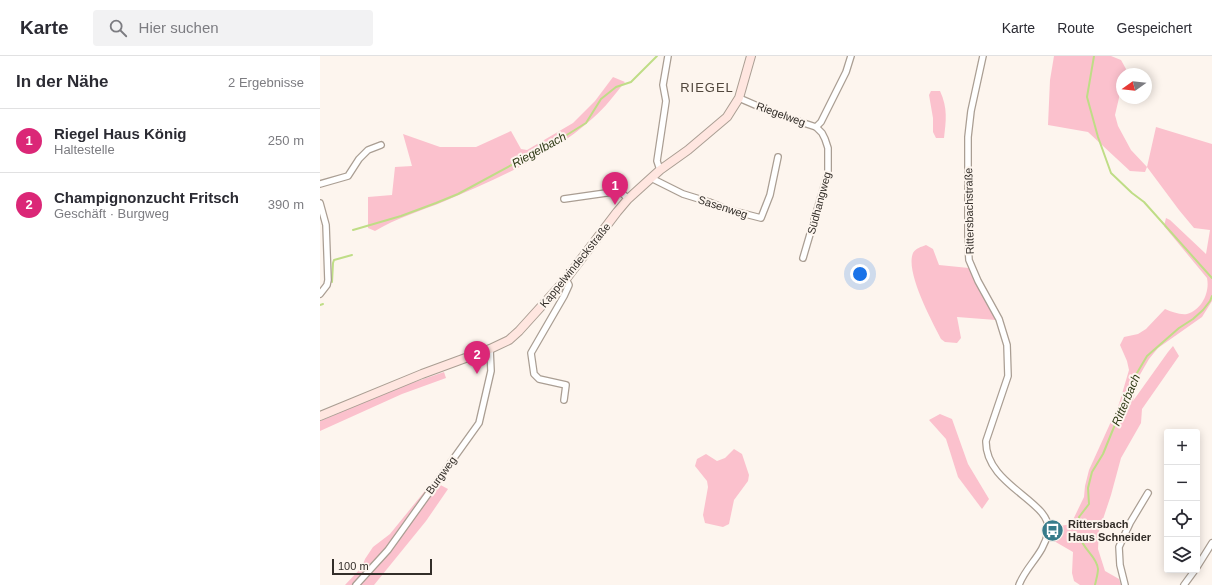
<!DOCTYPE html>
<html lang="de">
<head>
<meta charset="utf-8">
<style>
	body { margin:0; font-family:Arial,sans-serif; background:#f2f2f3; color:#2b2b33 }
	.controls { position:absolute; right:12px; bottom:12px; display:grid; overflow:hidden; border-radius:4px; box-shadow:0 2px 10px #0003 }
	.controls button { width:36px; height:36px; display:grid; place-items:center; padding:0; border:0; border-bottom:1px solid #e1e1e2; background:#fff; color:#2b2b33; font:20px sans-serif }
	.compass { position:absolute; left:796px; top:12px; width:36px; height:36px; border-radius:50%; background:#fff; box-shadow:0 2px 10px #0003; rotate:255deg }
	.scale { position:absolute; left:12px; bottom:10px; width:100px; box-sizing:border-box; padding-left:4px; border:2px solid #332e29; border-top:0; font-size:11px; line-height:14px; white-space:nowrap; color:#332e29; -webkit-text-stroke:3px #fdf5ee; paint-order:stroke }
	.you { position:absolute; left:540px; top:218px; width:14px; height:14px; margin:-10px; border:3px solid #fff; border-radius:50%; background:#1a73e8; box-shadow:0 0 0 6px #1a73e833 }
	.badge { display:grid; place-items:center; width:26px; height:26px; border-radius:50%; background:#db2777; color:#fff; font-size:13px; font-weight:700 }
	.pin { position:absolute; translate:-50% -33px; filter:drop-shadow(0 1px 2px #0008) }
	.pin::after { content:''; position:absolute; top:21px; width:14px; height:12px; background:inherit; clip-path:polygon(0 0,100% 0,50% 100%) }
	.list { margin:0; padding:0; list-style:none }
	h2 { display:flex; justify-content:space-between; align-items:center; height:52px; margin:0; padding:0 16px; font-size:17px }
	h2 small { font-size:13px; font-weight:400; color:#7c7c81 }
	.list li { display:grid; grid-template-columns:26px 1fr auto; gap:12px; align-items:center; box-sizing:border-box; height:64px; padding:0 16px; border-top:1px solid #e1e1e2 }
	.list b { display:block; font-size:15px; white-space:nowrap }
	.list p { margin:0; font-size:13px; white-space:nowrap; color:#7c7c81 }
	.list em { font-size:13px; font-style:normal; color:#7c7c81 }
	.icon { flex:none; width:22px; height:22px; fill:none; stroke:currentColor; stroke-width:2; stroke-linecap:round; stroke-linejoin:round }
	.map { position:relative; flex:none; width:892px; height:529px; overflow:hidden }
	header { display:flex; align-items:center; gap:24px; box-sizing:border-box; height:56px; padding:0 20px; background:#fff; border-bottom:1px solid #e1e1e2 }
	header strong { font-size:19px }
	nav { display:flex; gap:22px; margin-inline-start:auto; font-size:14px }
	.search { width:280px; height:36px; background:#f2f2f3; display:flex; align-items:center; gap:10px; box-sizing:border-box; padding:0 14px; border-radius:4px; color:#7c7c81; font-size:15px }
	main { display:flex }
	aside { flex:1; background:#fff }
	.map>svg:first-child { display:block }
</style>
</head>
<body>
<header>
<strong>Karte</strong>
<div class="search"><svg class="icon" aria-label="search" viewBox="0 0 24 24"><circle cx="10" cy="10" r="6"/><path d="M15 15l6 6"/></svg>Hier suchen</div>
<nav><a>Karte</a><a>Route</a><a>Gespeichert</a></nav>
</header>
<main>
<aside>
<h2>In der Nähe<small>2 Ergebnisse</small></h2>
<ul class="list">
<li><span class="badge">1</span><div><b>Riegel Haus König</b><p>Haltestelle</p></div><em>250 m</em></li>
<li><span class="badge">2</span><div><b>Champignonzucht Fritsch</b><p>Geschäft · Burgweg</p></div><em>390 m</em></li>
</ul>
</aside>
<div class="map">
<svg width="892" height="529" viewBox="0 0 892 529">
	<rect width="100%" height="100%" fill="#fdf5ee"/>
	<g fill="#fbc1cd">
		<path d="M734 0H791L801 4 806 13 804 18H802V29L795 59 798 70 811 94 827 111 836 71 892 88V245L882 261 838 292 829 303 818 322 813 345 848 296 853 290 859 300 822 353 821 367 801 402 791 439 779 475 778 493 785 515 799 523 801 529H760L754 525 752 517 753 496 734 485 735 471 751 468 764 441 765 430 769 414 799 348 809 314 807 305 800 289 804 281 818 278 826 273 845 253C852 256 860 259 867 258 882 254 890 236 887 222L844 170 846 162 850 164 886 198 890 174 874 172 859 154 827 111 825 116 810 115 768 76 728 69 730 24Z"/>
		<path d="M293 21 305 26C295 38 285 52 273 62 234 98 173 125 125 145 101 155 76 162 55 175L48 172V141L72 139 75 111 92 110 83 78 120 91H156L191 75 201 93 207 94 253 67 275 45Z"/>
		<path d="M611 35H620C628 52 626 65 624 82H616L613 76V62L609 39Z"/>
		<path d="M606 189 613 193 619 209 649 212 653 221 676 264 637 261 641 282 637 287 625 286 621 283C612 265 585 216 593 197 596 192 601 191 606 189Z"/>
		<polygon points="124,316 126,322 82,338 0,375 0,365 80,331"/>
		<polygon points="620,358 632,363 648,408 669,443 662,453 638,421 626,383 609,364"/>
		<polygon points="414,393 422,398 429,419 428,425 414,444 409,468 403,471 385,467 383,459 388,431 387,425 375,410 377,403 386,398 397,405 405,402"/>
		<polygon points="113,425 128,433 106,465 54,529 25,529 42,511 45,503 53,491 70,478"/>
	</g>
	<g fill="none" stroke-linecap="round" stroke-linejoin="round">
		<g stroke="#bfdd86" stroke-width="2">
			<polyline points="774,0 767,41 778,81 791,117 812,137 824,146 892,222"/>
			<polyline points="33,174 81,160 116,147 138,138 199,105 221,95 266,67 281,43 296,31 311,26 337,0"/>
			<polyline points="12,226 13,207 14,204 32,199"/>
			<polyline points="0,249 3,248"/>
			<polyline points="760,470 759,461 769,448 768,432 772,416 783,398 814,322 827,300 859,272 873,263 883,254 890,245 892,240"/>
			<path d="M760 480C762 493 777 500 778 513 778 518 776 524 775 529"/>
		</g>
		<defs>
			<g id="street">
				<path d="M663 0 651 55 648 81V187L649 204 658 225 679 263 687 289 688 320 666 385C665 430 734 446 728 476 724 498 706 510 699 529"/>
				<polyline points="419,42 456,58 496,71 501,66 526,16 531,0"/>
				<polyline points="340,114 337,105 346,45 343,29 348,0"/>
				<polyline points="331,122 363,138 389,146 406,153 441,162 450,139 458,101"/>
				<polyline points="0,128 28,120 39,103 48,94 61,89"/>
				<polyline points="244,143 300,135 308,143"/>
				<polyline points="0,147 6,169 8,224 7,229 0,238"/>
				<polyline points="483,202 508,117 508,92 505,83 502,77 496,71"/>
				<polyline points="244,344 246,329 219,323 214,318 211,297 244,240 249,229 246,223"/>
				<polyline points="877,511 892,487"/>
				<polyline points="36,529 68,494 159,367 171,315 170,293"/>
				<polyline points="805,529 800,509 799,491 810,467 828,437"/>
				<polyline points="864,529 875,514"/>
			</g>
			<polyline id="secondary" points="0,360 102,318 170,293 189,284 199,275 246,223 297,156 308,143 340,114 368,94 407,61 419,42 431,0"/>
		</defs>
		<use href="#street" stroke="#aa9e93" stroke-width="8"/>
		<use href="#secondary" stroke="#aa9e93" stroke-width="10"/>
		<use href="#street" stroke="#fff" stroke-width="5.5"/>
		<use href="#secondary" stroke="#ffe6e0" stroke-width="8"/>
	</g>
	<defs>
		<symbol id="bus-disc" viewBox="-11 -11 22 22"><circle r="9.5" fill="#377b8a" stroke="#fdf5ee"/><path d="M-5-6H5V4H4V6H2V4H-2V6H-4V4H-5ZM-3.5-4V0h7V-4ZM-3.5 1.2v1.5H-2V1.2ZM2 1.2v1.5H3.5V1.2Z" fill="#fff"/></symbol>
	</defs>
	<g fill-rule="evenodd">
		<use href="#bus-disc" x="720" y="462" width="25" height="25"/>
	</g>
	<g text-anchor="middle" dominant-baseline="central" stroke-width="4" stroke-linejoin="round" paint-order="stroke">
		<g font-size="11" fill="#332e29" stroke="#fdf5ee">
			<text transform="translate(461 58) rotate(20)">Riegelweg</text>
			<text transform="translate(499 147) rotate(-75)">Südhangweg</text>
			<text transform="translate(403 151) rotate(18)">Sasenweg</text>
			<text transform="translate(649 155) rotate(-91)">Rittersbachstraße</text>
			<text transform="translate(255 209) rotate(-51)">Kappelwindeckstraße</text>
			<text transform="translate(121 419) rotate(-54)">Burgweg</text>
		</g>
		<g font-size="11" font-weight="bold" fill="#332e29" stroke="#fdf5ee" text-anchor="start">
			<text x="748" y="468">Rittersbach<tspan x="748" dy="13">Haus Schneider</tspan></text>
		</g>
		<g font-size="12" font-style="italic" fill="#303b17" stroke="#fdf5ee">
			<text transform="translate(219 94) rotate(-29)">Riegelbach</text>
			<text transform="translate(806 344) rotate(-67)">Ritterbach</text>
		</g>
		<g font-size="13" letter-spacing="1" fill="#50463c" stroke="#fdf5ee">
			<text x="387" y="31">RIEGEL</text>
		</g>
	</g>
</svg>
<div class="controls">
<button>+</button>
<button>−</button>
<button><svg class="icon" aria-label="locate" viewBox="0 0 24 24"><circle cx="12" cy="12" r="6"/><path d="M12 2v4M12 18v4M2 12h4M18 12h4"/></svg></button>
<button><svg class="icon" aria-label="layers" viewBox="0 0 24 24"><path d="M12 4l9 5-9 5-9-5zM3 14l9 5 9-5"/></svg></button>
</div>
<svg class="compass" viewBox="-18 -18 36 36"><path d="M0-13l5 13h-10z" fill="#e53935"/><path d="M0 13l5-13h-10z" fill="#7c7c81"/></svg>
<div class="scale">100 m</div>
<div class="you"></div>
<div class="pin badge" style="left:295px;top:149px">1</div>
<div class="pin badge" style="left:157px;top:318px">2</div>
</div>
</main>
</body>
</html>
